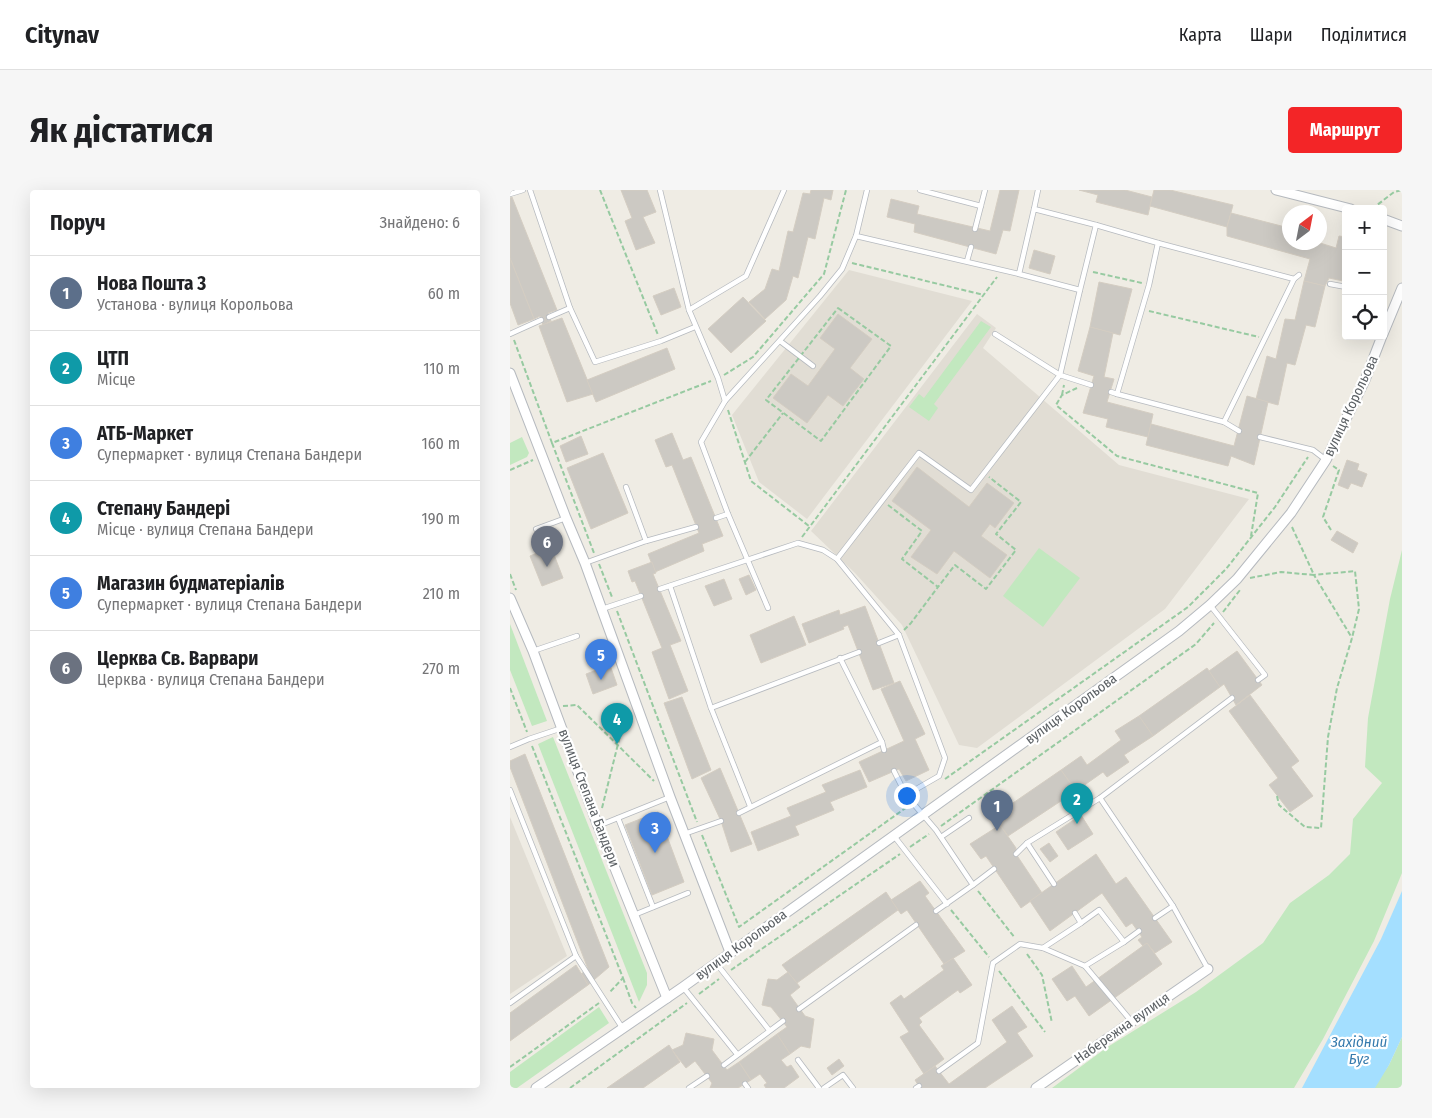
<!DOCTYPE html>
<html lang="uk">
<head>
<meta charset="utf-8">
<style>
	body { margin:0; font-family:"Fira Sans Condensed",sans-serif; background:#f6f6f6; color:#202124 }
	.controls { position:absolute; right:15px; top:15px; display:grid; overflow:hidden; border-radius:5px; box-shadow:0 5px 20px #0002 }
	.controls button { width:45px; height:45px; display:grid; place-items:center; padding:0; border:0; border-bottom:1px solid #e0e0e0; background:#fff; color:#202124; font:25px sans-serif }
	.compass { position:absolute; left:772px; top:15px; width:45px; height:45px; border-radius:50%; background:#fff; box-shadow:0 5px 20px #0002; rotate:32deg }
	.you { position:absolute; left:396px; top:605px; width:18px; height:18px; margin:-12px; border:4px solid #fff; border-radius:50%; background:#1a73e8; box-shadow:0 0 0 8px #1a73e833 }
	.badge { display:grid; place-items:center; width:32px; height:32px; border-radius:50%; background:#f32527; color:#fff; font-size:16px; font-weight:700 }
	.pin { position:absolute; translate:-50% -41px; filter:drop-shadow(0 1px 2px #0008) }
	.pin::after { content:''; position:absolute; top:26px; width:18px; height:15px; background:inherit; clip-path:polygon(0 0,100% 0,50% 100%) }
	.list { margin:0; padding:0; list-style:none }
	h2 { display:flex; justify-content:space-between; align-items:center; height:65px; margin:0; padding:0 20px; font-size:21px }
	h2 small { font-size:16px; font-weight:400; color:#757577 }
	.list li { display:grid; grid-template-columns:32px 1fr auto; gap:15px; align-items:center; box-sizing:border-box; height:75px; padding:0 20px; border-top:1px solid #e0e0e0 }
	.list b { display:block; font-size:19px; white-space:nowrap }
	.list p { margin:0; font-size:16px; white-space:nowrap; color:#757577 }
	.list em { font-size:16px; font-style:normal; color:#757577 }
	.icon { flex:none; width:28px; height:28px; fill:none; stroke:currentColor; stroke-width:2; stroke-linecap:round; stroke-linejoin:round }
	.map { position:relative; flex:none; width:892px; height:898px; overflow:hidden; border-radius:5px }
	header { display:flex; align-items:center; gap:30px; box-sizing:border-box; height:70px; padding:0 25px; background:#fff; border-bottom:1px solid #e0e0e0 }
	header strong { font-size:24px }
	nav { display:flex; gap:28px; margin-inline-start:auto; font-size:18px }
	.intro { display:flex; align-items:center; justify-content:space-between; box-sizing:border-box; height:120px; padding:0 30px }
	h1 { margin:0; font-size:35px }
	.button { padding:12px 22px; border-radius:5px; background:#f32527; color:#fff; font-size:18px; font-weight:700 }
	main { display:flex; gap:30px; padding:0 30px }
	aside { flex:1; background:#fff; border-radius:5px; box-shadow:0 5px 20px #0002 }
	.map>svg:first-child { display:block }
</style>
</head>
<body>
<header>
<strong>Citynav</strong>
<nav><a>Карта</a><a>Шари</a><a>Поділитися</a></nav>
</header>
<div class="intro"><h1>Як дістатися</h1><a class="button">Маршрут</a></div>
<main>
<aside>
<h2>Поруч<small>Знайдено: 6</small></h2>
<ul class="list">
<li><span class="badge" style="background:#5c6f8a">1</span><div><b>Нова Пошта 3</b><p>Установа · вулиця Корольова</p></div><em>60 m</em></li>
<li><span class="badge" style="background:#0f9aa8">2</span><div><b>ЦТП</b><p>Місце</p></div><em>110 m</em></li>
<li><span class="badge" style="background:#3f7fe0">3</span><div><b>АТБ-Маркет</b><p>Супермаркет · вулиця Степана Бандери</p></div><em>160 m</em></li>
<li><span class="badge" style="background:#0f9aa8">4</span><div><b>Степану Бандері</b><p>Місце · вулиця Степана Бандери</p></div><em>190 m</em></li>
<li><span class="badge" style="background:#3f7fe0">5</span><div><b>Магазин будматеріалів</b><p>Супермаркет · вулиця Степана Бандери</p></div><em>210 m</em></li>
<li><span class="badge" style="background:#6b7280">6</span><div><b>Церква Св. Варвари</b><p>Церква · вулиця Степана Бандери</p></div><em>270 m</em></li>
</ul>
</aside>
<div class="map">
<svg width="892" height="898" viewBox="0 0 892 898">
	<rect width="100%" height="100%" fill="#efece4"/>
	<g fill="#e1ddd4">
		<polygon points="339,80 462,111 297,329 249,292 222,225"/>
		<polygon points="467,124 486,138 473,158 609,275 739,309 655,419 467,558 449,555 392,435 345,383 301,341"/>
		<polygon points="0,627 57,766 0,804"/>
	</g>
	<g fill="#c2e8bf">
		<polygon points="471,131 481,137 424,214 428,218 419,231 399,217 409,204 414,208"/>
		<polygon points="12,247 19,263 17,267 0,275 0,253"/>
		<polygon points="529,358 570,388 533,437 493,406"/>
		<polygon points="892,360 892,683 864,751 813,849 784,898 542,898 596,858 686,802 753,753 780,713 819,685 840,664 843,629 872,593 855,577 858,528 880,409"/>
		<polygon points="0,434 37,531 22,536 0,480"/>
		<polygon points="43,547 137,783 137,795 129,812 28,554"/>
		<polygon points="89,817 99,833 7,898 0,898 0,882"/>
		<polygon points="892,847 892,898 863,898 879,875"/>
	</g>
	<polygon fill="#a4dfff" points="892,701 892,847 879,875 865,898 792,898 871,749"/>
	<g fill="#ccc9c3" stroke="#d4cdc2">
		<polygon points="111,0 137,0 146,22 133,27 145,53 126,60 115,31 122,28"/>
		<polygon points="301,0 323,0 321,10 314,8 305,49 298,47 288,88 283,86 276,110 255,129 239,112 255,99 262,79 269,81 278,41 283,42 293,3 300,4"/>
		<polygon points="490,0 509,0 500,41 493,40 486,64 404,42 405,34 377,27 381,9 409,16 407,24 480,41"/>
		<polygon points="569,0 615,0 642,7 638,25 586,12 588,5"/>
		<polygon points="644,0 660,0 723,15 717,37 640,16"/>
		<polygon points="2,7 47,120 38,123 41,131 33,135 30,126 24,129 0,68 0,8"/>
		<polygon points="721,23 779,38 779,52 807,52 826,58 829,46 836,47 836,84 833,91 819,88 815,96 794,91 800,69 717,46 717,37"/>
		<polygon points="524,60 545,66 540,84 519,78"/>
		<polygon points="0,68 24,129 8,135 0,113"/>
		<polygon points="794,91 815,96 805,137 796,135 785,175 777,173 768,215 746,209 757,166 766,169 775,129 785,130"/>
		<polygon points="589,92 622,99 610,145 580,137"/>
		<polygon points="164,98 171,117 151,125 143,106"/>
		<polygon points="233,107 256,131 221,163 198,139"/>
		<polygon points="328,124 362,149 340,178 354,189 333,216 318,205 297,233 263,208 281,184 298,196 325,159 310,148"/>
		<polygon points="52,128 83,204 57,212 29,136"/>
		<polygon points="580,137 603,143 594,187 604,189 597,212 643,224 638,247 596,237 598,229 573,223 584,186 568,181"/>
		<polygon points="157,158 165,179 86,212 77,190"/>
		<polygon points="737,206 758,212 744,275 721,266 718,276 636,255 641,234 724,256"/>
		<polygon points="162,243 173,270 181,267 213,346 192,354 194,361 145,382 138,364 189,343 162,275 156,277 145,250"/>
		<polygon points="71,246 78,264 56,272 50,256"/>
		<polygon points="93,263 118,323 81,339 57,278"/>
		<polygon points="837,270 849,274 847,280 857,284 852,297 841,293 838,299 828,295"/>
		<polygon points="407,277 459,317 477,293 504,313 485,338 480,334 471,346 497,365 480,388 444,361 427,384 401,367 421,340 382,311"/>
		<polygon points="827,341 848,353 843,363 821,350"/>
		<polygon points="41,357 53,388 32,396 20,366"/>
		<polygon points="142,372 146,383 143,384 171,451 160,455 178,501 159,509 142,462 152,458 125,391 122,392 118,381"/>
		<polygon points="239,385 246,400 236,405 229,389"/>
		<polygon points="214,389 222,409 204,416 195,396"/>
		<polygon points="355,416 384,493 363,500 338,435 333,437 334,439 299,453 292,434 329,420 330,425"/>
		<polygon points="284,426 296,455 251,473 240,445"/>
		<polygon points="727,461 752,495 726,515 714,494 710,497 699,481"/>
		<polygon points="100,475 107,495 83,504 76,484"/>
		<polygon points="697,478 710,497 643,546 629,526"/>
		<polygon points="390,491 415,544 405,549 419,580 396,591 389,579 359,592 349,572 394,551 371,499"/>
		<polygon points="740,505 789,571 781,577 803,606 780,622 759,595 768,588 719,521"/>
		<polygon points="172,507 201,580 182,589 154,513"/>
		<polygon points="629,526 643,546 614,565 619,572 597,587 593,582 566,601 551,580 571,566 577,575 611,550 605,541"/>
		<polygon points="15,564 99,777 78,795 71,784 78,779 0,577 0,571"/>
		<polygon points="210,578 242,654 221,662 211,631 191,588"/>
		<polygon points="350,580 357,597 320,612 324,620 285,636 289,645 248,661 241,642 281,626 277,618 316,602 312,595"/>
		<polygon points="551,580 566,601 498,646 484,626"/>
		<polygon points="148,622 174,692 142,705 115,635"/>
		<polygon points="571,625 583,644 558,660 546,642"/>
		<polygon points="490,635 506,658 506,664 532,703 511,718 476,666 471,669 460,654"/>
		<polygon points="539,653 548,666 540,672 530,659"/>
		<polygon points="586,664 606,694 616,687 662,752 645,763 637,753 633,756 628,750 632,747 622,733 616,737 592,703 540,741 520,711"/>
		<polygon points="410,691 419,703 415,706 455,761 434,774 397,720 391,724 381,710"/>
		<polygon points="376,702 388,720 287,793 272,775"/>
		<polygon points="637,753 652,774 579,826 565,806 557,811 542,789 562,776 576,797"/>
		<polygon points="443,768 462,795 450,803 448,800 409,828 412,832 409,835 434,869 414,884 390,847 399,842 380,813 391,805 394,809 434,780 431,776"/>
		<polygon points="66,775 78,795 0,851 0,823"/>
		<polygon points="278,782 290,797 280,805 295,826 304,829 300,858 291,856 280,864 267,844 277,837 261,817 252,815 258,789 267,790"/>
		<polygon points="502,816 517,837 507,843 523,866 475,898 410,898 405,890 425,876 439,894 497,852 482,830"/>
		<polygon points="176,843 204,849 202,860 217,880 229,872 241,890 228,898 200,898 202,893 185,871 176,878 162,860 173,855"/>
		<polygon points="267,844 280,864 271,870 277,877 281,875 289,887 274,898 256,898 254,895 257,893 250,884 241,890 229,872"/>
		<polygon points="159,855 170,872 133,898 97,898"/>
		<polygon points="329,869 334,876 322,885 317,878"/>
	</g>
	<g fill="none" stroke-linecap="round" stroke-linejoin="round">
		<defs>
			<g id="service">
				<polyline points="20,0 60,118 85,172 151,151 185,137"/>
				<polyline points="150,0 179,120"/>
				<polyline points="357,0 346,46 509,84 570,100 586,35 524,19 509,84"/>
				<polyline points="410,0 471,16"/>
				<polyline points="0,4 13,0"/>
				<polyline points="524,19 528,0"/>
				<polyline points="586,35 648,53 639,95 607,204 601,202"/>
				<polyline points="465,39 475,0"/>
				<polyline points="648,53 784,89 789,85"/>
				<polyline points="457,71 461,57"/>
				<polyline points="820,94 836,97"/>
				<polyline points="570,100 550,185 581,195"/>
				<polyline points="39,127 60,118"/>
				<polyline points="0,144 31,130"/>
				<polyline points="270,151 303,176"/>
				<polyline points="607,204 714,232 729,241"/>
				<polyline points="215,211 310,106 332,79 346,46"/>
				<polyline points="714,232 784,89"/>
				<polyline points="750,247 803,260 816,270"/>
				<polyline points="116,297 136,351"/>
				<polyline points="206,328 218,324"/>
				<polyline points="26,339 56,328"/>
				<polyline points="327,369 409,263 461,300 550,185 485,144"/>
				<polyline points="75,373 136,351 186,337"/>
				<polyline points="160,396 201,518 240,616"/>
				<polyline points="150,399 288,353 313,360 327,369 389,445 435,568 429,586 396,605 426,640 463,695 484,679"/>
				<polyline points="700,415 755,485 748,490"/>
				<polyline points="258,418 218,324 191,252 215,211 208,188 179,120 236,86 274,0"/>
				<polyline points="92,419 131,406"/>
				<polyline points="369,453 389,445"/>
				<polyline points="23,461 67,446"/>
				<polyline points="330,468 372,552 374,560"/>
				<polyline points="201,518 349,462"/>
				<polyline points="0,557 19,549 52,538"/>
				<polyline points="384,581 396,605"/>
				<polyline points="0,600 66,766 113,839"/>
				<polyline points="590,608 663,716 698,779"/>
				<polyline points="229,623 372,552"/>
				<polyline points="108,628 143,717"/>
				<polyline points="88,636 160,607"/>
				<polyline points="174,644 211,631"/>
				<polyline points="384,646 437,714"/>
				<polyline points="431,647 459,628"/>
				<polyline points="517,653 544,694"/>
				<polyline points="506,664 517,653 590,608 722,508"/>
				<polyline points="426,721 463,695"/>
				<polyline points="565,723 571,733"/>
				<polyline points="124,725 178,703"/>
				<polyline points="645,728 663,716"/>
				<polyline points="533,758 575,776 614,752"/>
				<polyline points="206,773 259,840"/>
				<polyline points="575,776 622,832"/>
				<polyline points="173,797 227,864"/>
				<polyline points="0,813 66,766"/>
				<polyline points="289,819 406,735"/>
				<polyline points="288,870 309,898"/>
				<polyline points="214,875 273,831"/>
				<polyline points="429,881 468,853 483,773 510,754 533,758 571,733 589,720 614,752 629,741"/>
				<polyline points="235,894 238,898"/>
				<polyline points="179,898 197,886"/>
				<polyline points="314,898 333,885 343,898"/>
				<polyline points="406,898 409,896"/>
			</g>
			<g id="minor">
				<polyline points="766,0 841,19"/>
				<polyline points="873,29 892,36"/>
				<polyline points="873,144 892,98"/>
				<polyline points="0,183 56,328 75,373 160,607 220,762"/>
				<polyline points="0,408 23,461 88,636 157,808"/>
				<polyline points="26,898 173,797 669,441 700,415 727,389 781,323 816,270 855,190 872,146"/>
				<polyline points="526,898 698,779"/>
			</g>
		</defs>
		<use href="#service" stroke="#b6babf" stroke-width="6"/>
		<use href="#minor" stroke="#b6babf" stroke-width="11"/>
		<g stroke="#97caa1" stroke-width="2" stroke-dasharray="5 2.5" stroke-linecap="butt">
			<polyline points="90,0 148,145"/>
			<polyline points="862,19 884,2 892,0"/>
			<polyline points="342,73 474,105"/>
			<polyline points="583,82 632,93"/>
			<polygon points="328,118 381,156 311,251 256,210"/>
			<polyline points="639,121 749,147"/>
			<polyline points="4,150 42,253 201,191"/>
			<polyline points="214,185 243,167 314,84 336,0"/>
			<polyline points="567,198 552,205 546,215 607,266 748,303 741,346"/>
			<polyline points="552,205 554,195"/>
			<polyline points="218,220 241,291 299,336"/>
			<polyline points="42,253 84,363"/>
			<polyline points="235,272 273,223"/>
			<polyline points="0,280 23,270"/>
			<polyline points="378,315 412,341 392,369 428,397 445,375 476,399 506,360 486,344 511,312 479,287"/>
			<polyline points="821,340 813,327 829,280 823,276"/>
			<polyline points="292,347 487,87"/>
			<polyline points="89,374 102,407"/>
			<polyline points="0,384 6,400"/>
			<polyline points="740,388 771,382 804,385 782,337"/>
			<polyline points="107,421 187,632"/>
			<polyline points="713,422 730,400"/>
			<polyline points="394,440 401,433 428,397"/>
			<polyline points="0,498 17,542"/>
			<polyline points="53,516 67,515 144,591"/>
			<polyline points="22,556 113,788 99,803"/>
			<polyline points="435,589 678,417 716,379 765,317 798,267"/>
			<polyline points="767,606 769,615 795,637 811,638 818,547 827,498 842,448 849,419 845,381 804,385 842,448"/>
			<polyline points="92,618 117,518"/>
			<polyline points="431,636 686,454 704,433"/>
			<polyline points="192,645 229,737 397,617"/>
			<polyline points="400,657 419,644"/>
			<polyline points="468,701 505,748"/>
			<polyline points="441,720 479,767"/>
			<polyline points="517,764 532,785 542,833"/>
			<polyline points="221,780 390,664"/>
			<polyline points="489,781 535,842"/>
			<polyline points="113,788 122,813 126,818"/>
			<polyline points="189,804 209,789"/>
			<polyline points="0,877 89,813"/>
			<polyline points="60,898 177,813"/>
		</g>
		<use href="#service" stroke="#fff" stroke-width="4.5"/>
		<use href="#minor" stroke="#fff" stroke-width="9"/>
	</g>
	<g text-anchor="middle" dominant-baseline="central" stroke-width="4.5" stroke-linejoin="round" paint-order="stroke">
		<g font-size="14" fill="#5c6165" stroke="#fff">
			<text transform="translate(841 216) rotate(-65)">вулиця Корольова</text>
			<text transform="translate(561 519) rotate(-36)">вулиця Корольова</text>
			<text transform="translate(79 608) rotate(69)">вулиця Степана Бандери</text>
			<text transform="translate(231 755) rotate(-36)">вулиця Корольова</text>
			<text transform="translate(612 838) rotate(-35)">Набережна вулиця</text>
		</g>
		<g font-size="15" font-style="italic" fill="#387cae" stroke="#fff">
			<text x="849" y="852">Західний<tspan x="849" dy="17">Буг</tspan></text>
		</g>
	</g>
</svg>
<div class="controls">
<button>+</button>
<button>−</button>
<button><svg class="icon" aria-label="locate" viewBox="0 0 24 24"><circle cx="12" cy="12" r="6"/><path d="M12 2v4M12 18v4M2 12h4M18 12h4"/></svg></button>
</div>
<svg class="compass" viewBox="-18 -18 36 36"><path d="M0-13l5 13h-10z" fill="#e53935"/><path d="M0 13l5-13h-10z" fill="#757577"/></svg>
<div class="you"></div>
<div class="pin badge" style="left:487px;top:641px;background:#5c6f8a">1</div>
<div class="pin badge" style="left:567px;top:634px;background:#0f9aa8">2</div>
<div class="pin badge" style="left:145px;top:663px;background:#3f7fe0">3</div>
<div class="pin badge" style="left:107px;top:554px;background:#0f9aa8">4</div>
<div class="pin badge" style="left:91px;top:490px;background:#3f7fe0">5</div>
<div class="pin badge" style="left:37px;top:377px;background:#6b7280">6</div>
</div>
</main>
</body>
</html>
